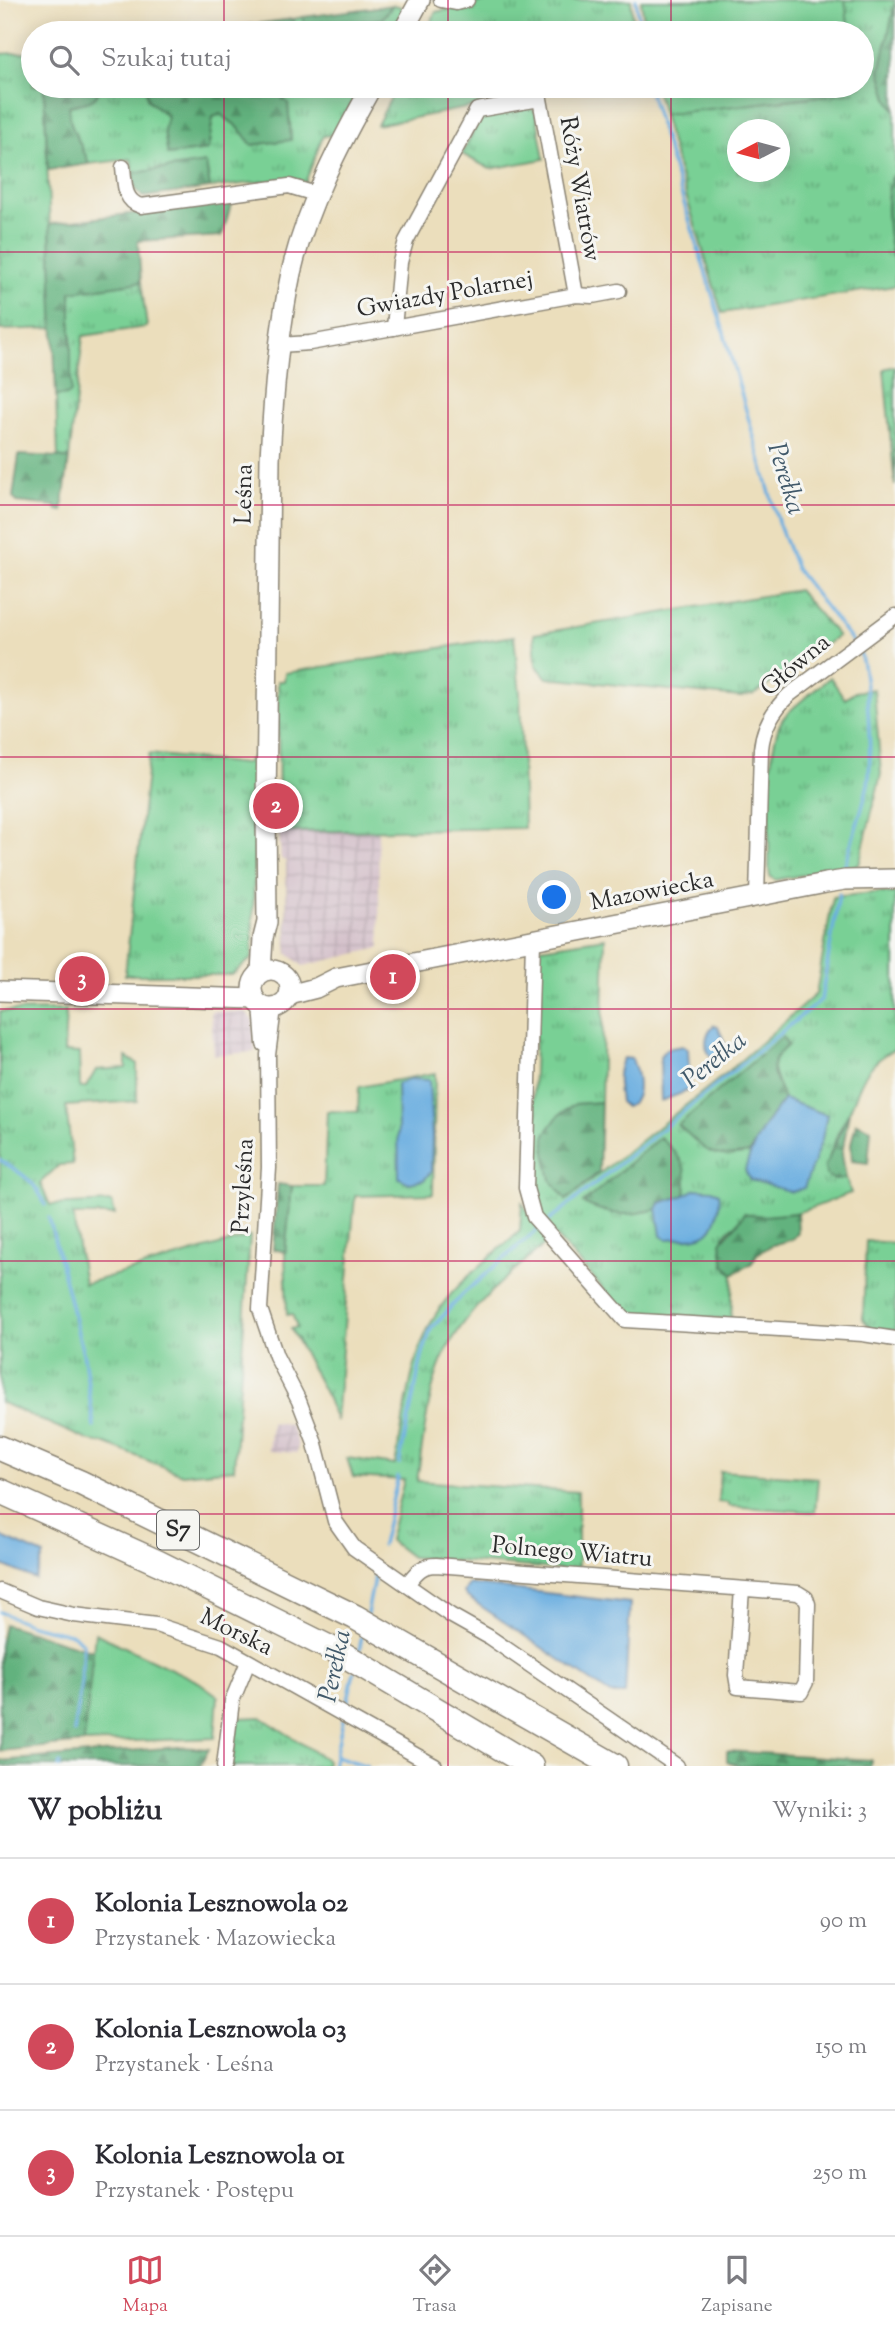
<!DOCTYPE html>
<html lang="pl">
<head>
<meta charset="utf-8">
<style>
	body { margin:0; font-family:"Sorts Mill Goudy",serif; background:#f2f2f3; color:#2b2b33 }
	.compass { position:absolute; left:727px; top:119px; width:63px; height:63px; border-radius:50%; background:#fff; box-shadow:0 4px 18px #0003; rotate:264deg }
	.you { position:absolute; left:555px; top:898px; width:24px; height:24px; margin:-18px; border:5px solid #fff; border-radius:50%; background:#1a73e8; box-shadow:0 0 0 10px #1a73e833 }
	.badge { display:grid; place-items:center; width:46px; height:46px; border-radius:50%; background:#d1495b; color:#fff; font-size:23px; font-weight:700 }
	.pin { position:absolute; translate:-50% -50%; border:4px solid #fff; box-shadow:0 2px 7px #0006 }
	.list { margin:0; padding:0; list-style:none }
	h2 { display:flex; justify-content:space-between; align-items:center; height:91px; margin:0; padding:0 28px; font-size:30px }
	h2 small { font-size:23px; font-weight:400; color:#7c7c81 }
	.list li { display:grid; grid-template-columns:46px 1fr auto; gap:21px; align-items:center; box-sizing:border-box; height:126px; padding:0 28px; border-top:2px solid #e1e1e2 }
	.list b { display:block; font-size:26px; white-space:nowrap }
	.list p { margin:0; font-size:23px; white-space:nowrap; color:#7c7c81 }
	.list em { font-size:23px; font-style:normal; color:#7c7c81 }
	.icon { flex:none; width:38px; height:38px; fill:none; stroke:currentColor; stroke-width:2; stroke-linecap:round; stroke-linejoin:round }
	.map { position:relative; flex:none; width:895px; height:1766px; overflow:hidden }
	.search { position:absolute; background:#fff; box-shadow:0 4px 18px #0003; left:21px; right:21px; top:21px; height:77px; display:flex; align-items:center; gap:18px; box-sizing:border-box; padding:0 24px; border-radius:38px; color:#7c7c81; font-size:26px }
	.sheet { height:469px; background:#fff }
	nav { display:flex; justify-content:space-around; align-items:center; box-sizing:border-box; height:98px; border-top:2px solid #e1e1e2; background:#fff; font-size:19px; color:#7c7c81 }
	nav a { display:grid; justify-items:center; gap:4px }
	nav .on { color:#d1495b }
	.map>svg:first-child { display:block }
</style>
</head>
<body>
<div class="map">
<svg width="895" height="1766" viewBox="0 0 895 1766">
	<defs>
		<pattern id="industrial-grid" width="8" height="8" patternUnits="userSpaceOnUse" patternTransform="scale(1.75)"><rect width="8" height="8" fill="#d2bdc8"/><path d="M0 4h8M4 0v8" fill="none" stroke="#b4a3ac"/></pattern>
		<pattern id="grass-tufts" width="24" height="20" patternUnits="userSpaceOnUse" patternTransform="scale(1.75)"><rect width="24" height="20" fill="#79d095"/><path d="M3 7l-1-3M5 7V3M7 7l1-3M15 17l-1-3M17 17v-4M19 17l1-3" fill="none" stroke="#63a97a"/></pattern>
		<pattern id="forest-firs" width="22" height="20" patternUnits="userSpaceOnUse" patternTransform="scale(1.75)"><rect width="22" height="20" fill="#62b27e"/><path d="M5 1l3.5 6h-7zM16 11l3.5 6h-7z" fill="#519167"/></pattern>
	</defs>
	<rect width="100%" height="100%" fill="#f6f6f2"/>
	<filter id="ink" filterUnits="userSpaceOnUse"><feTurbulence type="fractalNoise" baseFrequency=".0143" numOctaves="2"/><feDisplacementMap in="SourceGraphic" scale="14" xChannelSelector="R" yChannelSelector="G"/><feConvolveMatrix kernelMatrix="1 2 1 2 8 2 1 2 1" color-interpolation-filters="sRGB"/></filter>
	<filter id="wash" filterUnits="userSpaceOnUse"><feTurbulence type="fractalNoise" baseFrequency=".00686" numOctaves="4" result="noise"/><feDisplacementMap in="SourceGraphic" scale="28" xChannelSelector="R" yChannelSelector="G"/><feGaussianBlur stdDeviation="1.57" result="paint"/><feColorMatrix in="noise" values="0 0 0 0 0 0 0 0 0 0 0 0 0 0 0 0 0 1.4 0 .05"/><feComposite in="paint" operator="in"/></filter>
	<g filter="url(#wash)">
		<rect width="100%" height="100%" fill="#ebdebc"/>
		<g fill="url(#industrial-grid)">
			<polygon points="378,830 380,948 303,966 287,953 286,861 281,859 279,832"/>
			<polygon points="211,1011 246,1012 253,1021 255,1052 214,1055"/>
			<polygon points="271,1422 290,1424 298,1445 297,1453 268,1451"/>
		</g>
		<g fill="url(#grass-tufts)" stroke="#527e60" stroke-width="2" fill-rule="evenodd">
			<polygon points="494,0 631,0 634,33 425,33 436,12"/>
			<path d="M845 0H895L890 30 880 71 888 98 895 110V174L890 179 891 252 895 263V286L722 313 678 169 663 114 854 92V86H862V33H849ZM738 130H780V172H738Z"/>
			<polygon points="392,5 399,6 405,11 392,33 294,33 294,19 303,17 304,26 387,13"/>
			<polygon points="33,52 33,86 44,86 54,328 0,330 0,54"/>
			<path d="M99 86H145L148 100 167 116 164 131 168 155 208 150 213 117 220 114 237 126 252 145 291 140 290 120 282 98 283 86H362L334 135 323 136 305 183 292 178 210 188 206 163 133 173 131 159 89 164C82 142 68 131 69 106 83 102 98 104 99 86Z"/>
			<polygon points="397,86 580,86 377,125"/>
			<polygon points="526,105 536,112 544,159 490,169 462,154 482,114"/>
			<polygon points="141,282 147,327 83,336 69,459 58,457 56,396 67,395 71,392 71,292"/>
			<polygon points="895,366 895,486 884,369"/>
			<polygon points="798,590 838,636 755,694 740,697 547,678 536,665 534,634"/>
			<polygon points="514,636 520,694 524,828 279,832 278,681 284,681 285,673"/>
			<path d="M830 677 845 699 855 692 874 689 881 774 859 865 775 880 770 876 769 870C770 836 764 740 785 716 798 702 816 690 830 677Z"/>
			<polygon points="149,754 244,764 257,754 252,958 232,975 125,975"/>
			<path d="M873 893H895V1049C865 1064 862 1082 850 1110 846 1119 841 1126 837 1135 833 1146 831 1156 825 1166L835 1180 846 1178 851 1193C833 1199 816 1208 798 1212 776 1218 719 1213 722 1250 723 1261 725 1266 733 1274L731 1319 630 1314 618 1305 541 1220 530 1188 538 954 541 948 605 938 601 1102 575 1104 566 1200 729 1071 816 994 833 897ZM775 1056 772 1073 678 1125Z"/>
			<polygon points="66,1010 64,1052 79,1053 80,1088 86,1087 96,1070 126,1068 126,1057 137,1063 137,1101 66,1106 73,1164 59,1165 40,1183 50,1205 112,1202 115,1215 73,1215 84,1284 250,1236 234,1469 182,1474 103,1443 90,1441 0,1402 0,1011"/>
			<polygon points="435,1073 433,1194 355,1196 336,1421 328,1399 291,1329 297,1327 292,1314 287,1315 285,1252 292,1186 324,1186 327,1111 358,1112 359,1087"/>
			<path d="M522 1203 549 1241C508 1275 464 1310 442 1360 427 1394 423 1444 417 1481L578 1492V1571L411 1557 389 1540 404 1480 353 1477 347 1458 395 1465C405 1417 409 1362 433 1319 451 1286 492 1257 520 1231Z"/>
			<polygon points="866,1241 895,1243 895,1331 871,1329 863,1319"/>
			<polygon points="720,1471 818,1478 815,1512 728,1506 728,1503 718,1502"/>
			<polygon points="261,1717 327,1760 326,1766 232,1766 238,1718"/>
		</g>
		<g fill="url(#forest-firs)" stroke="#466e54" stroke-width="2">
			<polygon points="895,4 895,110 888,98 880,71"/>
			<polygon points="392,5 382,19 306,30 304,27 303,17"/>
			<polygon points="294,19 294,33 187,33"/>
			<path d="M44 86H99C99 104 83 102 69 106 68 131 82 142 89 164L48 170Z"/>
			<polygon points="145,86 283,86 282,98 288,103 291,140 252,145 237,126 220,114 213,117 208,150 168,155 164,131 167,116 148,100"/>
			<polygon points="206,163 210,188 143,197 135,189 133,173"/>
			<path d="M895 174V263C888 244 881 189 895 174Z"/>
			<polygon points="232,201 222,236 138,241 141,282 71,292 71,392 67,395 56,396 50,224"/>
			<polygon points="19,455 58,457 69,459 62,511 57,510 55,506 17,502 13,497"/>
			<path d="M782 1037 788 1045C762 1067 775 1072 784 1099L769 1119 749 1153C709 1161 707 1150 678 1125Z"/>
			<polygon points="601,1102 599,1172 566,1200 551,1180 545,1153 545,1134 559,1115 575,1104"/>
			<polygon points="849,1112 842,1154 846,1178 835,1180 826,1175 825,1166"/>
			<polygon points="856,1123 871,1129 868,1163 852,1161 851,1144"/>
			<path d="M660 1137C680 1157 690 1166 685 1195L660 1203 657 1209C628 1217 611 1216 583 1203Z"/>
			<polygon points="278,1184 292,1186 285,1252 273,1249"/>
			<path d="M744 1213 763 1216 797 1213 798 1233 793 1239 773 1245 757 1254 752 1263 733 1274 724 1265 721 1242C729 1231 739 1225 744 1213Z"/>
			<polygon points="4,1624 93,1651 84,1743 0,1751 0,1646"/>
			<polygon points="179,1747 209,1749 200,1766 0,1766 0,1761"/>
			<polygon points="727,1751 871,1760 870,1766 739,1766 727,1761"/>
		</g>
		<g fill="#79d095" stroke="#527e60" stroke-width="2">
			<polygon points="641,0 845,0 849,33 646,33"/>
			<polygon points="655,86 854,86 854,92 663,114"/>
			<polygon points="95,1633 199,1682 218,1696 215,1738 84,1743"/>
		</g>
		<g fill="#6baee0" stroke="#4b6c86" stroke-width="2">
			<path d="M714 1025 718 1026 727 1049 725 1055 714 1059C703 1051 704 1034 714 1025Z"/>
			<polygon points="683,1046 688,1049 690,1090 661,1101 660,1056 666,1049"/>
			<path d="M623 1058 632 1059C638 1074 644 1100 626 1107L620 1102C618 1087 615 1072 623 1058Z"/>
			<polygon points="411,1079 429,1080 432,1136 431,1172 424,1180 409,1183 399,1178 397,1084"/>
			<path d="M784 1099 827 1115 822 1139 804 1188 792 1192 750 1180 745 1170C752 1143 767 1121 784 1099Z"/>
			<path d="M696 1189 712 1190 719 1193C721 1201 719 1208 717 1216 711 1243 690 1237 666 1239L661 1236 657 1209 660 1203 685 1195Z"/>
			<polygon points="0,1536 44,1555 35,1579 0,1564"/>
			<polygon points="469,1584 630,1603 625,1694 610,1694 466,1596 464,1592"/>
		</g>
		<g fill="none" stroke-linecap="round" stroke-linejoin="round">
			<g stroke="#6baee0" stroke-width="3.5">
				<polyline points="636,0 641,33"/>
				<polyline points="648,86 722,326 779,525 796,569 853,642"/>
				<path d="M844 869C851 841 862 813 868 784 872 763 868 665 858 649"/>
				<path d="M0 1160C21 1173 37 1182 45 1205"/>
				<polyline points="49,1218 84,1357 94,1427"/>
				<polyline points="550,1220 821,1000 839,894"/>
				<polyline points="399,1464 422,1356 431,1329 463,1294 537,1230"/>
				<polyline points="382,1545 398,1477"/>
				<polyline points="0,1612 31,1625 74,1635 83,1644 81,1683 74,1732"/>
				<polyline points="367,1614 375,1573"/>
				<polyline points="359,1651 363,1631"/>
				<polyline points="345,1713 354,1672"/>
				<polyline points="336,1756 367,1766"/>
				<polyline points="59,1766 60,1763"/>
				<polyline points="333,1766 343,1720"/>
			</g>
		</g>
	</g>
	<g filter="url(#ink)">
		<g fill="none" stroke-linecap="round" stroke-linejoin="round">
			<defs>
				<g id="street">
					<polyline points="441,0 456,3 467,0"/>
					<path d="M123 167C125 183 123 201 141 206L289 186 319 195"/>
					<polyline points="394,328 400,262 406,241 477,110 540,99 576,295"/>
					<polyline points="279,345 310,343 576,295 592,296 619,291"/>
					<path d="M757 897 761 749C763 727 773 710 789 695L895 616"/>
					<polyline points="533,941 526,1188 534,1217 625,1320 863,1334 895,1339"/>
					<polyline points="261,1005 264,1044"/>
					<polyline points="274,1008 268,1055 269,1168 260,1309 276,1356 299,1401 314,1440 335,1521 354,1548 450,1615 489,1637 677,1766"/>
					<path d="M407 1584C416 1573 421 1565 436 1565L798 1593 806 1598 808 1604 806 1682 801 1692 738 1687 736 1675 742 1589"/>
					<polyline points="0,1591 38,1607 74,1615 156,1625 221,1646 435,1766"/>
					<polyline points="224,1766 232,1701 248,1662"/>
				</g>
				<g id="secondary">
					<polyline points="402,33 420,0"/>
					<circle cx="271" cy="989" r="19"/>
					<path d="M261 972 263 938 267 922 266 808 270 459C273 397 278 334 291 273 306 208 340 143 372 86"/>
					<polyline points="0,991 255,999"/>
					<polyline points="289,995 316,988 336,978 826,883 845,880 895,879"/>
				</g>
				<g id="highway">
					<polyline points="0,1448 81,1483 355,1617 615,1766"/>
					<polyline points="0,1491 159,1563 346,1656 531,1766"/>
				</g>
			</defs>
			<use href="#street" stroke="#8b8474" stroke-width="17"/>
			<use href="#secondary" stroke="#8b8474" stroke-width="22"/>
			<use href="#highway" stroke="#8b8474" stroke-width="27"/>
			<use href="#street" stroke="#fff" stroke-width="14"/>
			<use href="#secondary" stroke="#fff" stroke-width="19"/>
			<use href="#highway" stroke="#fff" stroke-width="24"/>
		</g>
	</g>
	<path fill="none" stroke="#c2185b" stroke-width="2" stroke-opacity="0.55" d="M224 0V33M448 0V33M671 0V33M224 86V1766M448 86V1766M671 86V1766M0 252H895M0 505H895M0 757H895M0 1009H895M0 1261H895M0 1514H895"/>
	<g text-anchor="middle" dominant-baseline="central" stroke-width="6" stroke-linejoin="round" paint-order="stroke">
		<rect fill="#f6f6f2" stroke="#686867" stroke-width="2" x="157" y="1510.5" width="42" height="39" rx="5"/>
		<g font-size="23" font-weight="bold" fill="#2b2b2b">
			<text x="178" y="1530">S7</text>
		</g>
		<g font-size="24" fill="#2b2b2b" stroke="#f6f6f2">
			<text transform="translate(579 189) rotate(80)">Róży Wiatrów</text>
			<text transform="translate(445 295) rotate(-10)">Gwiazdy Polarnej</text>
			<text transform="translate(245 494) rotate(-89)">Leśna</text>
			<text transform="translate(796 666) rotate(-40)">Główna</text>
			<text transform="translate(652 892) rotate(-11)">Mazowiecka</text>
			<text transform="translate(244 1186) rotate(-87)">Przyleśna</text>
			<text transform="translate(572 1553) rotate(5)">Polnego Wiatru</text>
			<text transform="translate(236 1633) rotate(26)">Morska</text>
		</g>
		<g font-size="26" font-style="italic" fill="#41596a" stroke="#f6f6f2">
			<text transform="translate(785 479) rotate(73)">Perełka</text>
			<text transform="translate(715 1061) rotate(-39)">Perełka</text>
			<text transform="translate(336 1666) rotate(-78)">Perełka</text>
		</g>
	</g>
</svg>
<svg class="compass" viewBox="-18 -18 36 36"><path d="M0-13l5 13h-10z" fill="#e53935"/><path d="M0 13l5-13h-10z" fill="#7c7c81"/></svg>
<div class="you"></div>
<div class="pin badge" style="left:393px;top:977px">1</div>
<div class="pin badge" style="left:276px;top:806px">2</div>
<div class="pin badge" style="left:82px;top:979px">3</div>
<div class="search"><svg class="icon" aria-label="search" viewBox="0 0 24 24"><circle cx="10" cy="10" r="6"/><path d="M15 15l6 6"/></svg>Szukaj tutaj</div>
</div>
<section class="sheet">
<h2>W pobliżu<small>Wyniki: 3</small></h2>
<ul class="list">
<li><span class="badge">1</span><div><b>Kolonia Lesznowola 02</b><p>Przystanek · Mazowiecka</p></div><em>90 m</em></li>
<li><span class="badge">2</span><div><b>Kolonia Lesznowola 03</b><p>Przystanek · Leśna</p></div><em>150 m</em></li>
<li><span class="badge">3</span><div><b>Kolonia Lesznowola 01</b><p>Przystanek · Postępu</p></div><em>250 m</em></li>
</ul>
</section>
<nav>
<a class="on"><svg class="icon" aria-label="map" viewBox="0 0 24 24"><path d="M3 6l6-2 6 2 6-2v14l-6 2-6-2-6 2zM9 4v14M15 6v14"/></svg>Mapa</a>
<a><svg class="icon" aria-label="directions" viewBox="0 0 24 24"><path d="M12 3l9 9-9 9-9-9zM9 14v-3h6M13 9l2 2-2 2"/></svg>Trasa</a>
<a><svg class="icon" aria-label="saved" viewBox="0 0 24 24"><path d="M7 4h10v16l-5-4-5 4z"/></svg>Zapisane</a>
</nav>
</body>
</html>
